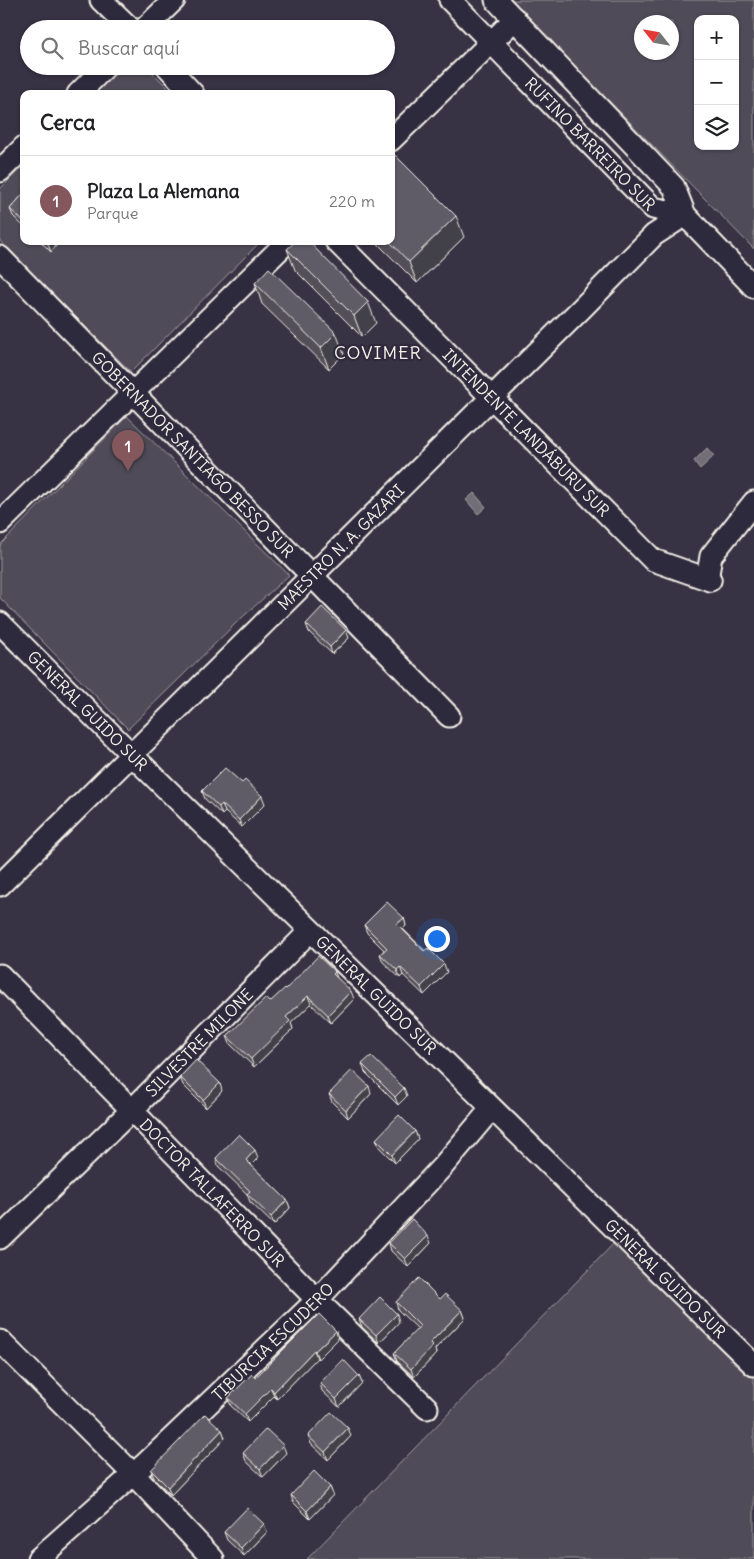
<!DOCTYPE html>
<html lang="es">
<head>
<meta charset="utf-8">
<style>
	body { margin:0; font-family:Delius,sans-serif; background:#f6f6f6; color:#202124 }
	.controls { position:absolute; right:15px; top:15px; display:grid; overflow:hidden; border-radius:10px; box-shadow:0 1px 4px #0004 }
	.controls button { width:45px; height:45px; display:grid; place-items:center; padding:0; border:0; border-bottom:1px solid #e0e0e0; background:#fff; color:#202124; font:25px sans-serif }
	.compass { position:absolute; left:634px; top:15px; width:45px; height:45px; border-radius:50%; background:#fff; box-shadow:0 1px 4px #0004; rotate:301deg }
	.you { position:absolute; left:436px; top:938px; width:18px; height:18px; margin:-12px; border:4px solid #fff; border-radius:50%; background:#1a73e8; box-shadow:0 0 0 8px #1a73e833 }
	.badge { display:grid; place-items:center; width:32px; height:32px; border-radius:50%; background:#84575d; color:#fff; font-size:16px; font-weight:700 }
	.pin { position:absolute; translate:-50% -41px; filter:drop-shadow(0 1px 2px #0008) }
	.pin::after { content:''; position:absolute; top:26px; width:18px; height:15px; background:inherit; clip-path:polygon(0 0,100% 0,50% 100%) }
	.list { margin:0; padding:0; list-style:none }
	h2 { display:flex; justify-content:space-between; align-items:center; height:65px; margin:0; padding:0 20px; font-size:21px }
	h2 small { font-size:16px; font-weight:400; color:#757577 }
	.list li { display:grid; grid-template-columns:32px 1fr auto; gap:15px; align-items:center; box-sizing:border-box; height:90px; padding:0 20px; border-top:1px solid #e0e0e0 }
	.list b { display:block; font-size:19px; white-space:nowrap }
	.list p { margin:0; font-size:16px; white-space:nowrap; color:#757577 }
	.list em { font-size:16px; font-style:normal; color:#757577 }
	.icon { flex:none; width:28px; height:28px; fill:none; stroke:currentColor; stroke-width:2; stroke-linecap:round; stroke-linejoin:round }
	.map { position:relative; flex:none; width:754px; height:1559px; overflow:hidden }
	.search { position:absolute; background:#fff; box-shadow:0 1px 4px #0004; left:20px; top:20px; width:375px; height:55px; display:flex; align-items:center; gap:12px; box-sizing:border-box; padding:0 18px; border-radius:28px; color:#757577; font-size:19px }
	.panel { position:absolute; background:#fff; box-shadow:0 1px 4px #0004; left:20px; top:90px; width:375px; height:155px; border-radius:10px }
	.map>svg:first-child { display:block }
</style>
</head>
<body>
<div class="map">
<svg width="754" height="1559" viewBox="0 0 754 1559">
	<rect width="100%" height="100%" fill="#373244"/>
	<filter id="ink" filterUnits="userSpaceOnUse"><feTurbulence type="fractalNoise" baseFrequency=".02" numOctaves="2"/><feDisplacementMap in="SourceGraphic" scale="10" xChannelSelector="R" yChannelSelector="G"/><feConvolveMatrix kernelMatrix="1 2 1 2 8 2 1 2 1" color-interpolation-filters="sRGB"/></filter>
	<g filter="url(#ink)">
		<g fill="#504b59" stroke="#a29ea0" fill-rule="evenodd">
			<path d="M510 0H754V249ZM698 19H735V146H698ZM642 22H672V52H642Z"/>
			<polygon points="123,66 146,66 174,94 95,94"/>
			<polygon points="24,165 24,241 261,241 131,372 0,241 0,189"/>
			<polygon points="127,416 289,575 234,625 128,729 0,598 0,545"/>
			<polygon points="621,1236 754,1365 754,1559 307,1559"/>
		</g>
		<g fill="#726e77" stroke="#a6a2a4">
			<polygon points="707,448 714,456 700,469 694,461"/>
			<polygon points="474,493 486,507 478,514 466,500"/>
		</g>
		<g fill="none" stroke-linecap="round" stroke-linejoin="round">
			<defs>
				<g id="minor">
					<polyline points="101,0 131,29"/>
					<path id="s1" d="M450 0 653 208 685 215"/>
					<polyline points="496,0 674,187 685,215 754,287"/>
					<polyline points="144,29 174,0"/>
					<polyline points="167,66 193,94"/>
					<polyline points="78,94 106,66"/>
					<polyline points="391,140 515,19"/>
					<polyline points="0,171 24,147"/>
					<path id="s2" d="M336 241 653 560 710 580"/>
					<path id="s3" d="M0 257 449 716"/>
					<polyline points="0,523 288,241"/>
					<polyline points="710,580 708,574 711,556 754,502"/>
					<path id="s4" d="M0 623 132 755 754 1365"/>
					<path id="s5" d="M0 885 582 308 654 235 685 215"/>
					<path id="s6" d="M0 975 317 1300 427 1408"/>
					<path id="s7" d="M0 1238 132 1110 310 931"/>
					<polyline points="0,1341 134,1475 213,1559"/>
					<path id="s8" d="M38 1559 146 1463 317 1300 443 1166 491 1109"/>
				</g>
			</defs>
			<use href="#minor" stroke="#f4f1e8" stroke-width="25"/>
			<use href="#minor" stroke="#2f2a3d" stroke-width="21"/>
		</g>
		<g fill="#524f59" stroke="#f4f1e8">
			<polygon points="24,193 24,227 13,216 10,209"/>
			<polygon points="464,237 417,283 375,241 391,241"/>
			<polygon points="40,241 60,241 51,252"/>
			<polygon points="287,249 376,323 362,337 295,270"/>
			<polygon points="255,283 344,354 329,369 262,304"/>
			<polygon points="306,624 349,638 332,654 309,632"/>
			<polygon points="242,783 265,804 242,827 225,812 222,815 205,799 202,791"/>
			<polygon points="404,918 406,926 403,929 447,972 424,995 403,975 400,978 383,962 380,954 384,950 367,933 364,925"/>
			<polygon points="335,972 337,978 354,999 331,1023 311,1004 291,1023 293,1029 254,1067 230,1044 227,1036 270,1002 286,989"/>
			<polygon points="362,1064 407,1096 398,1105 365,1072"/>
			<polygon points="180,1077 222,1091 206,1108 183,1085"/>
			<polygon points="329,1094 371,1094 348,1118 332,1102"/>
			<polygon points="415,1131 418,1139 395,1163 379,1147 376,1139"/>
			<polygon points="216,1158 258,1158 251,1165 287,1200 290,1208 274,1225 250,1202 247,1194 218,1166"/>
			<polygon points="389,1243 431,1243 408,1267 391,1251"/>
			<polygon points="440,1299 462,1310 465,1318 435,1349 436,1354 414,1377 397,1361 394,1353 418,1329 398,1310 396,1302"/>
			<polygon points="359,1319 399,1322 379,1343 362,1327"/>
			<polygon points="338,1339 318,1359 317,1358 277,1399 274,1396 248,1422 231,1406 228,1398 255,1378"/>
			<polygon points="359,1376 362,1383 339,1407 322,1391 320,1383"/>
			<polygon points="222,1430 225,1438 171,1495 154,1478 151,1470"/>
			<polygon points="308,1436 351,1436 328,1460 311,1444"/>
			<polygon points="243,1453 286,1453 263,1477 246,1461"/>
			<polygon points="330,1487 333,1495 310,1519 293,1502 291,1495"/>
			<polygon points="224,1532 267,1532 244,1556 227,1540"/>
		</g>
		<g fill="#424048" stroke="#f4f1e8">
			<polygon points="456,216 464,237 417,283 409,262"/>
			<polygon points="50,241 60,241 51,252 48,244"/>
			<polygon points="368,302 376,323 362,337 354,316"/>
			<polygon points="336,333 344,354 329,369 321,348"/>
			<polygon points="346,630 349,638 332,654 330,647"/>
			<polygon points="262,796 265,804 242,827 239,820"/>
			<polygon points="222,804 225,812 222,815 219,807"/>
			<polygon points="404,918 406,926 400,932 397,924"/>
			<polygon points="444,964 447,972 424,995 421,987"/>
			<polygon points="400,967 403,975 400,978 397,970"/>
			<polygon points="351,991 354,999 331,1023 328,1015"/>
			<polygon points="308,996 311,1004 291,1023 293,1029 254,1067 251,1059 286,1017"/>
			<polygon points="220,1083 222,1091 206,1108 203,1100"/>
			<polygon points="369,1086 371,1094 348,1118 346,1110"/>
			<polygon points="404,1088 407,1096 398,1105 395,1097"/>
			<polygon points="415,1131 418,1139 395,1163 392,1155"/>
			<polygon points="255,1150 258,1158 248,1168 246,1160"/>
			<polygon points="287,1200 290,1208 274,1225 271,1217"/>
			<polygon points="428,1236 431,1243 408,1267 405,1259"/>
			<polygon points="462,1310 465,1318 435,1349 436,1354 414,1377 411,1369 430,1343"/>
			<polygon points="397,1314 399,1322 379,1343 376,1335"/>
			<polygon points="336,1331 338,1339 318,1359 315,1351"/>
			<polygon points="314,1350 317,1358 277,1399 274,1392"/>
			<polygon points="359,1376 362,1383 339,1407 336,1399"/>
			<polygon points="271,1388 274,1396 248,1422 245,1414"/>
			<polygon points="348,1428 351,1436 328,1460 325,1452"/>
			<polygon points="222,1430 225,1438 171,1495 168,1487"/>
			<polygon points="283,1445 286,1453 263,1477 260,1469"/>
			<polygon points="330,1487 333,1495 310,1519 307,1511"/>
			<polygon points="264,1524 267,1532 244,1556 241,1548"/>
		</g>
		<g fill="#5f5c67" stroke="#f4f1e8">
			<polygon points="391,151 456,216 409,262 389,241 391,241"/>
			<polygon points="24,193 24,222 10,209"/>
			<polygon points="296,241 308,241 368,302 354,316 287,249"/>
			<polygon points="269,268 336,333 321,348 255,283"/>
			<polygon points="322,607 346,630 330,647 306,624"/>
			<polygon points="225,768 242,783 245,780 262,796 239,820 222,804 219,807 202,791"/>
			<polygon points="387,902 404,918 397,924 424,951 428,948 444,964 421,987 400,967 397,970 380,954 387,948 364,925"/>
			<polygon points="318,956 335,972 333,974 351,991 328,1015 308,996 286,1017 290,1021 251,1059 227,1036 266,998 270,1002 285,988 286,989"/>
			<polygon points="371,1056 404,1088 395,1097 362,1064"/>
			<polygon points="196,1060 220,1083 203,1100 180,1077"/>
			<polygon points="352,1070 369,1086 346,1110 329,1094"/>
			<polygon points="399,1115 415,1131 392,1155 376,1139"/>
			<polygon points="239,1134 255,1150 246,1160 287,1200 271,1217 247,1194 250,1191 216,1158"/>
			<polygon points="412,1219 428,1236 405,1259 389,1243"/>
			<polygon points="419,1278 440,1299 445,1294 462,1310 430,1343 433,1346 411,1369 394,1353 420,1326 396,1302"/>
			<polygon points="380,1297 397,1314 376,1335 359,1319"/>
			<polygon points="319,1314 336,1331 315,1351 314,1350 274,1392 271,1388 245,1414 228,1398 252,1374 255,1378"/>
			<polygon points="343,1359 359,1376 336,1399 320,1383"/>
			<polygon points="331,1412 348,1428 325,1452 308,1436"/>
			<polygon points="205,1414 222,1430 168,1487 151,1470"/>
			<polygon points="266,1429 283,1445 260,1469 243,1453"/>
			<polygon points="314,1471 330,1487 307,1511 291,1495"/>
			<polygon points="247,1508 264,1524 241,1548 224,1532"/>
		</g>
	</g>
	<g text-anchor="middle" dominant-baseline="central" stroke-width="4.5" stroke-linejoin="round" paint-order="stroke">
		<g font-size="16" fill="#f4f1e8" stroke="#2f2a3d">
			<text stroke="none"><textPath href="#s1" startOffset="201">RUFINO BARREIRO SUR</textPath></text>
			<text stroke="none"><textPath href="#s2" startOffset="270">INTENDENTE LANDÁBURU SUR</textPath></text>
			<text stroke="none"><textPath href="#s3" startOffset="276">GOBERNADOR SANTIAGO BESSO SUR</textPath></text>
			<text stroke="none"><textPath href="#s5" startOffset="480">MAESTRO N. A. GAZARI</textPath></text>
			<text stroke="none"><textPath href="#s4" startOffset="124">GENERAL GUIDO SUR</textPath></text>
			<text stroke="none"><textPath href="#s4" startOffset="529">GENERAL GUIDO SUR</textPath></text>
			<text stroke="none"><textPath href="#s7" startOffset="279">SILVESTRE MILONE</textPath></text>
			<text stroke="none"><textPath href="#s6" startOffset="304">DOCTOR TALLAFERRO SUR</textPath></text>
			<text stroke="none"><textPath href="#s4" startOffset="934">GENERAL GUIDO SUR</textPath></text>
			<text stroke="none"><textPath href="#s8" startOffset="320">TIBURCIA ESCUDERO</textPath></text>
		</g>
		<g font-size="18" letter-spacing="1" fill="#f4f1e8" stroke="#2f2a3d">
			<text x="378" y="352">COVIMER</text>
		</g>
	</g>
</svg>
<div class="controls">
<button>+</button>
<button>−</button>
<button><svg class="icon" aria-label="layers" viewBox="0 0 24 24"><path d="M12 4l9 5-9 5-9-5zM3 14l9 5 9-5"/></svg></button>
</div>
<svg class="compass" viewBox="-18 -18 36 36"><path d="M0-13l5 13h-10z" fill="#e53935"/><path d="M0 13l5-13h-10z" fill="#757577"/></svg>
<div class="you"></div>
<div class="pin badge" style="left:128px;top:471px">1</div>
<div class="search"><svg class="icon" aria-label="search" viewBox="0 0 24 24"><circle cx="10" cy="10" r="6"/><path d="M15 15l6 6"/></svg>Buscar aquí</div>
<section class="panel">
<h2>Cerca<small></small></h2>
<ul class="list">
<li><span class="badge">1</span><div><b>Plaza La Alemana</b><p>Parque</p></div><em>220 m</em></li>
</ul>
</section>
</div>
</body>
</html>
